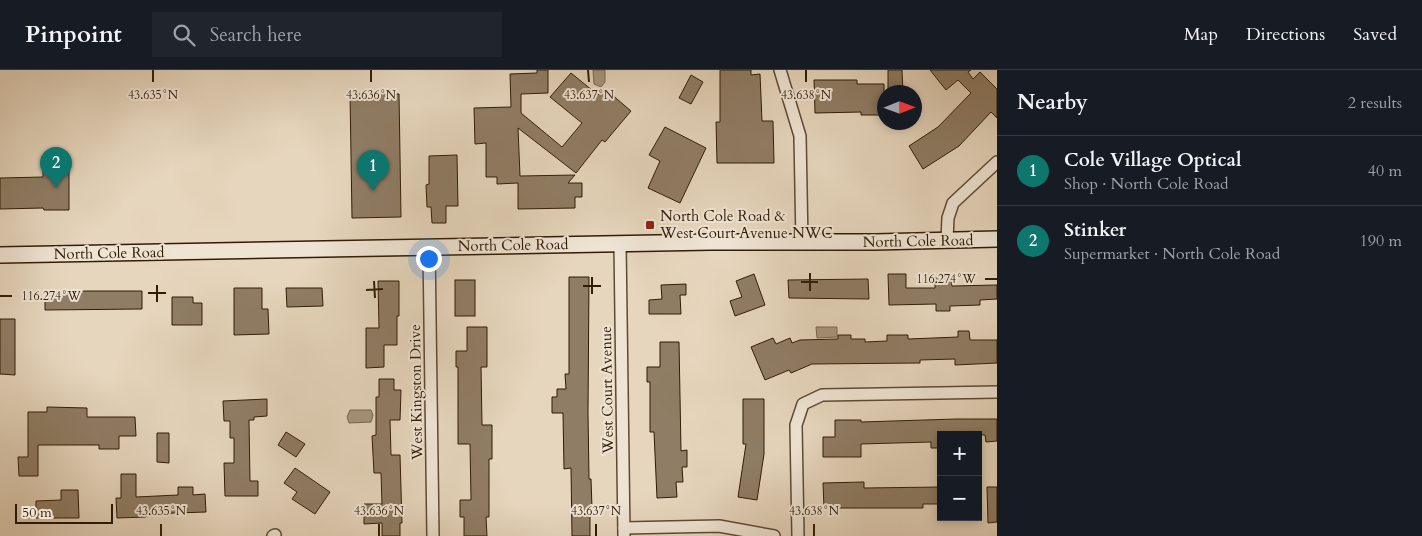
<!DOCTYPE html>
<html lang="en">
<head>
<meta charset="utf-8">
<style>
	body { margin:0; font-family:Cardo,serif; background:#20242c; color:#f1f3f6 }
	.controls { position:absolute; right:15px; bottom:15px; display:grid; overflow:hidden; border-radius:0px; box-shadow:0 2px 8px #0003 }
	.controls button { width:45px; height:45px; display:grid; place-items:center; padding:0; border:0; border-bottom:1px solid #363941; background:#171b24; color:#f1f3f6; font:25px sans-serif }
	.compass { position:absolute; left:877px; top:15px; width:45px; height:45px; border-radius:50%; background:#171b24; box-shadow:0 2px 8px #0003; rotate:89deg }
	.scale { position:absolute; left:15px; bottom:12px; width:98px; box-sizing:border-box; padding-left:5px; border:2px solid #311c05; border-top:0; font-size:14px; line-height:18px; white-space:nowrap; color:#311c05; -webkit-text-stroke:4px #efe4d4; paint-order:stroke }
	.you { position:absolute; left:428px; top:188px; width:18px; height:18px; margin:-12px; border:4px solid #fff; border-radius:50%; background:#1a73e8; box-shadow:0 0 0 8px #1a73e833 }
	.badge { display:grid; place-items:center; width:32px; height:32px; border-radius:50%; background:#0f766e; color:#fff; font-size:16px; font-weight:700 }
	.pin { position:absolute; translate:-50% -41px; filter:drop-shadow(0 1px 2px #0008) }
	.pin::after { content:''; position:absolute; top:26px; width:18px; height:15px; background:inherit; clip-path:polygon(0 0,100% 0,50% 100%) }
	.list { margin:0; padding:0; list-style:none }
	h2 { display:flex; justify-content:space-between; align-items:center; height:65px; margin:0; padding:0 20px; font-size:21px }
	h2 small { font-size:16px; font-weight:400; color:#9ea1a6 }
	.list li { display:grid; grid-template-columns:32px 1fr auto; gap:15px; align-items:center; box-sizing:border-box; height:70px; padding:0 20px; border-top:1px solid #363941 }
	.list b { display:block; font-size:19px; white-space:nowrap }
	.list p { margin:0; font-size:16px; white-space:nowrap; color:#9ea1a6 }
	.list em { font-size:16px; font-style:normal; color:#9ea1a6 }
	.icon { flex:none; width:28px; height:28px; fill:none; stroke:currentColor; stroke-width:2; stroke-linecap:round; stroke-linejoin:round }
	.map { position:relative; flex:none; width:997px; height:466px; overflow:hidden }
	header { display:flex; align-items:center; gap:30px; box-sizing:border-box; height:70px; padding:0 25px; background:#171b24; border-bottom:1px solid #363941 }
	header strong { font-size:24px }
	nav { display:flex; gap:28px; margin-inline-start:auto; font-size:18px }
	.search { width:350px; height:45px; background:#20242c; display:flex; align-items:center; gap:12px; box-sizing:border-box; padding:0 18px; border-radius:0px; color:#9ea1a6; font-size:19px }
	main { display:flex }
	aside { flex:1; background:#171b24 }
	.map>svg:first-child { display:block }
</style>
</head>
<body>
<header>
<strong>Pinpoint</strong>
<div class="search"><svg class="icon" aria-label="search" viewBox="0 0 24 24"><circle cx="10" cy="10" r="6"/><path d="M15 15l6 6"/></svg>Search here</div>
<nav><a>Map</a><a>Directions</a><a>Saved</a></nav>
</header>
<main>
<div class="map">
<svg width="997" height="466" viewBox="0 0 997 466">
	<rect width="100%" height="100%" fill="#e6d6bd"/>
	<filter id="stains"><feTurbulence type="fractalNoise" baseFrequency=".004" numOctaves="4"/><feColorMatrix values="0 0 0 0 .2 0 0 0 0 .09 0 0 0 0 .02 0 0 0 .5 -.17"/></filter>
	<radialGradient id="worn" r=".72"><stop offset=".6" stop-color="#630" stop-opacity="0"/><stop offset="1" stop-color="#630" stop-opacity=".3"/></radialGradient>
	<g fill="#a8977e" stroke="#78664e">
		<polygon points="593,0 605,0 605,12 601,17 594,14"/>
		<polygon points="816,257 837,257 837,267 817,268"/>
		<polygon points="350,340 371,340 373,345 371,352 349,353 347,347"/>
	</g>
	<g fill="#8f7d65" stroke="#311c05">
		<polygon points="537,0 548,0 548,23 521,24 521,43 562,77 582,53 550,27 571,3 598,25 604,18 631,41 605,72 602,70 576,103 518,58 520,106 575,105 568,113 582,113 582,127 575,127 575,138 518,139 518,113 497,114 497,107 486,107 486,73 475,74 474,38 511,37 510,4 537,3"/>
		<polygon points="720,0 751,0 751,5 760,4 762,51 773,51 774,93 717,93 716,52 720,52"/>
		<polygon points="888,0 902,0 903,22 888,22"/>
		<polygon points="930,0 971,0 968,2 973,9 980,2 997,19 997,48 991,42 959,76 923,99 909,76 938,57 971,23 958,10 946,20"/>
		<polygon points="691,5 703,12 691,34 679,28"/>
		<polygon points="814,10 857,10 857,14 884,14 884,45 861,45 861,42 815,43"/>
		<polygon points="350,24 399,24 401,147 352,148"/>
		<polygon points="665,57 706,78 680,133 648,118 660,91 649,85"/>
		<polygon points="457,85 458,136 446,136 446,153 432,153 431,137 427,137 426,115 429,114 429,86"/>
		<polygon points="43,96 69,96 69,140 44,140 43,138 0,139 0,108 43,107"/>
		<polygon points="754,204 765,235 735,246 730,231 742,227 736,211"/>
		<polygon points="888,204 906,204 906,218 935,218 935,208 951,208 952,216 997,215 997,229 980,230 980,235 950,236 950,241 936,241 936,234 889,235"/>
		<polygon points="569,207 589,207 588,343 589,409 591,409 592,438 590,438 590,466 572,466 571,398 564,399 563,343 552,343 552,327 557,327 557,319 566,319 565,304 569,304"/>
		<polygon points="868,209 869,229 789,228 788,210"/>
		<rect x="455" y="210" width="20" height="36"/>
		<polygon points="378,211 399,211 399,246 397,246 397,275 384,275 384,297 366,298 366,258 379,258"/>
		<polygon points="686,214 686,225 680,225 681,244 649,244 649,230 662,229 661,215"/>
		<polygon points="234,218 262,218 262,239 268,239 269,264 234,265"/>
		<polygon points="286,218 322,218 323,236 287,237"/>
		<polygon points="89,221 142,221 142,239 45,240 45,222"/>
		<polygon points="172,227 193,227 193,233 202,233 202,255 172,255"/>
		<polygon points="0,249 15,249 15,305 0,304"/>
		<polygon points="467,257 487,257 487,297 481,297 482,355 492,355 492,389 489,389 489,447 486,447 487,466 464,466 464,447 460,447 460,430 471,430 470,374 458,374 458,297 456,297 456,281 467,281"/>
		<polygon points="958,261 969,261 970,270 997,270 997,293 955,295 955,289 920,290 920,293 812,294 791,303 789,300 765,310 751,277 773,268 776,274 790,268 792,273 800,270 838,269 838,265 851,265 851,269 865,269 865,272 887,271 887,265 908,265 908,269 958,267"/>
		<polygon points="660,272 679,272 681,381 687,380 687,397 682,397 683,412 676,412 677,427 657,428 654,362 650,362 650,312 647,312 647,297 660,297"/>
		<polygon points="379,309 394,309 394,320 401,320 400,350 390,350 391,385 400,385 402,453 400,453 400,466 382,466 382,453 364,454 364,434 382,434 381,403 374,403 372,366 376,365 376,327 379,327"/>
		<polygon points="267,329 267,346 254,347 254,350 249,350 250,411 258,411 258,426 225,426 224,393 234,393 234,368 230,368 230,351 224,351 223,331"/>
		<polygon points="743,329 764,329 764,384 757,430 738,427 746,374 743,374"/>
		<polygon points="47,337 87,338 87,347 135,347 136,366 119,366 119,379 99,379 99,375 38,375 38,406 19,406 18,387 28,387 28,342 47,342"/>
		<polygon points="956,349 997,349 997,371 986,372 985,365 941,365 941,378 931,378 931,372 861,374 861,387 823,387 823,367 835,367 835,350 861,350 861,352"/>
		<polygon points="286,362 305,374 296,387 278,375"/>
		<polygon points="157,363 169,363 169,393 157,392"/>
		<polygon points="295,398 330,422 315,444 292,429 297,422 284,413"/>
		<polygon points="121,404 136,404 136,427 178,425 178,417 193,417 193,425 205,424 206,442 146,444 146,447 117,448 116,428 121,428"/>
		<polygon points="864,412 864,418 941,417 941,434 923,434 923,438 824,438 823,413"/>
		<polygon points="987,417 997,417 997,452 988,453"/>
		<polygon points="61,420 78,420 79,448 36,448 36,431 61,430"/>
	</g>
	<g fill="none" stroke-linecap="round" stroke-linejoin="round">
		<defs>
			<g id="minor">
				<polyline points="780,0 800,66 802,173"/>
				<polyline points="947,170 948,148 953,133 997,92"/>
				<polyline points="620,173 624,466"/>
				<polyline points="429,177 433,466"/>
				<polyline points="624,458 719,456 774,466"/>
				<polyline points="273,466 275,465"/>
				<polyline points="798,466 796,355 803,334 822,325 997,322"/>
			</g>
			<polyline id="secondary" points="0,185 711,172 875,172 997,169"/>
		</defs>
		<use href="#minor" stroke="#5e4a33" stroke-width="14"/>
		<use href="#secondary" stroke="#311c05" stroke-width="18"/>
		<use href="#minor" stroke="#efe4d4" stroke-width="11"/>
		<use href="#secondary" stroke="#efe4d4" stroke-width="15"/>
	</g>
	<path fill="none" stroke="#311c05" stroke-width="2" d="M153 0V12M371 0V12M588 0 589 12M806 0V12M810 203V221M592 207V224M985 209H997M374 211 375 228M801 212H818M157 215V232M583 216H601M366 220 383 219M148 223H166M0 226H12M161 454V466M379 454V466M596 454V466M814 454V466"/>
	<rect fill="#8f2418" stroke="#efe4d4" stroke-width="2" x="645" y="150" width="10" height="10" rx="2.5"/>
	<g text-anchor="middle" dominant-baseline="central" stroke-width="4" stroke-linejoin="round" paint-order="stroke">
		<g font-size="15" fill="#311c05" stroke="#efe4d4" text-anchor="start">
			<text x="660" y="146">North Cole Road &amp;<tspan x="660" dy="17">West Court Avenue NWC</tspan></text>
		</g>
		<g font-size="15" fill="#311c05" stroke="#efe4d4">
			<text transform="translate(918 171) rotate(-1)">North Cole Road</text>
			<text transform="translate(513 175) rotate(-1)">North Cole Road</text>
			<text transform="translate(109 183) rotate(-1)">North Cole Road</text>
			<text transform="translate(607 320) rotate(-91)">West Court Avenue</text>
			<text transform="translate(416 322) rotate(-91)">West Kingston Drive</text>
		</g>
	</g>
	<g font-size="12" text-anchor="middle" fill="#311c05" stroke="#efe4d4" stroke-width="4" stroke-linejoin="round" paint-order="stroke">
		<text x="153" y="29">43.635°N</text>
		<text x="371" y="29">43.636°N</text>
		<text x="589" y="29">43.637°N</text>
		<text x="806" y="29">43.638°N</text>
		<text x="946" y="213">116.274°W</text>
		<text x="51" y="230">116.274°W</text>
		<text x="161" y="445">43.635°N</text>
		<text x="379" y="445">43.636°N</text>
		<text x="596" y="445">43.637°N</text>
		<text x="814" y="445">43.638°N</text>
	</g>
	<rect width="100%" height="100%" filter="url(#stains)"/>
	<rect width="100%" height="100%" fill="url(#worn)"/>
</svg>
<div class="controls">
<button>+</button>
<button>−</button>
</div>
<svg class="compass" viewBox="-18 -18 36 36"><path d="M0-13l5 13h-10z" fill="#e53935"/><path d="M0 13l5-13h-10z" fill="#9ea1a6"/></svg>
<div class="scale">50 m</div>
<div class="you"></div>
<div class="pin badge" style="left:373px;top:121px">1</div>
<div class="pin badge" style="left:56px;top:118px">2</div>
</div>
<aside>
<h2>Nearby<small>2 results</small></h2>
<ul class="list">
<li><span class="badge">1</span><div><b>Cole Village Optical</b><p>Shop · North Cole Road</p></div><em>40 m</em></li>
<li><span class="badge">2</span><div><b>Stinker</b><p>Supermarket · North Cole Road</p></div><em>190 m</em></li>
</ul>
</aside>
</main>
</body>
</html>
